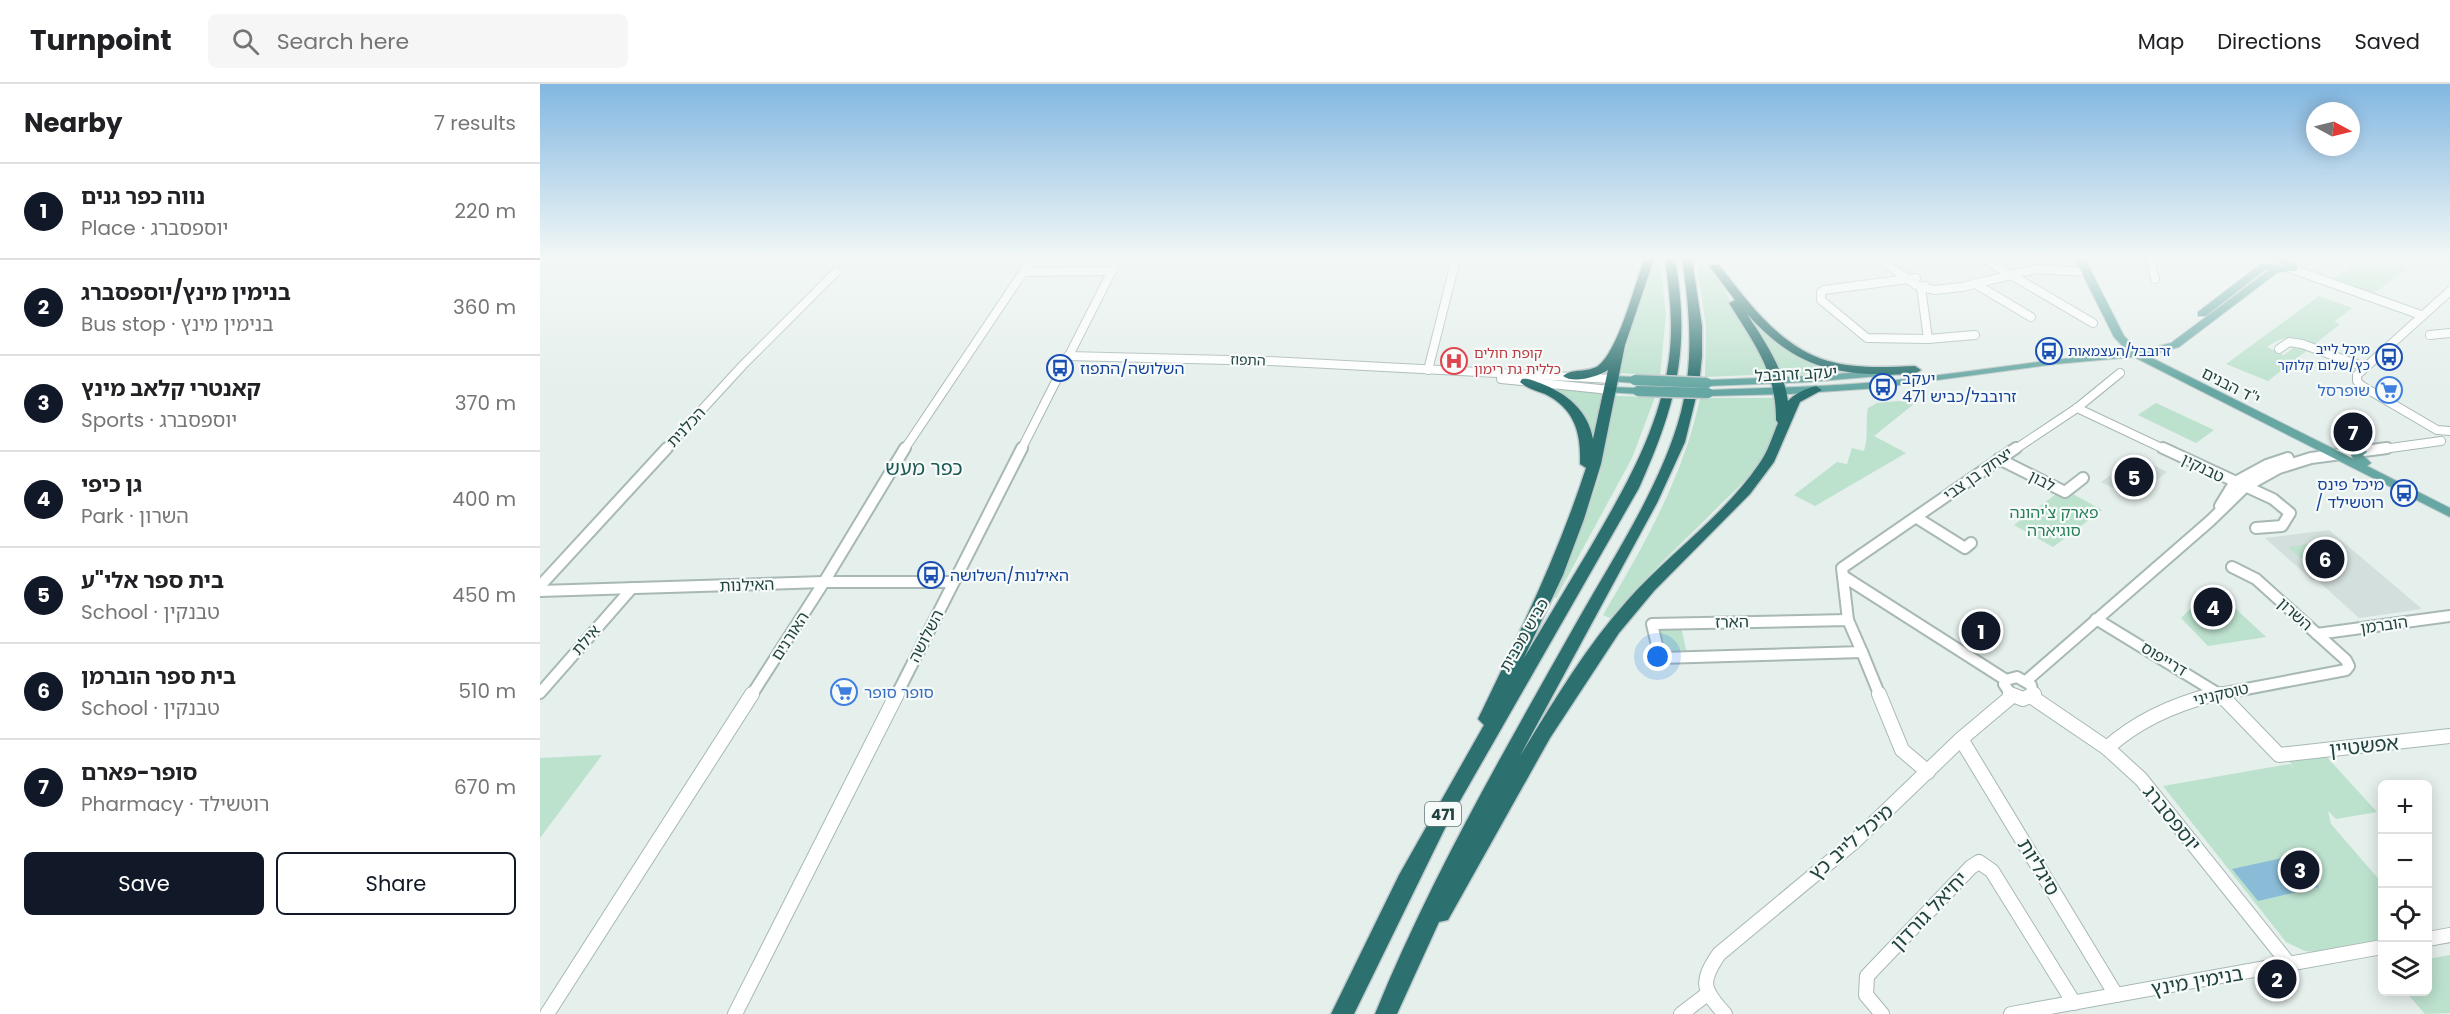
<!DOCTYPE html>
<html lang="en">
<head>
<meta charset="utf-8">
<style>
	body { margin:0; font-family:Poppins,"Noto Sans Hebrew",sans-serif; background:#f6f6f6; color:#202124 }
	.controls { position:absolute; right:18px; bottom:18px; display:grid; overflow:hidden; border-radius:9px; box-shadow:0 3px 15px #0003 }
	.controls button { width:54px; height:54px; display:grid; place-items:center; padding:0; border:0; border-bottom:2px solid #e0e0e0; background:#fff; color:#202124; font:30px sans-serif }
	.compass { position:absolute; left:1766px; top:18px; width:54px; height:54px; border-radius:50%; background:#fff; box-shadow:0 3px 15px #0003; rotate:97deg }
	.you { position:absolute; left:1118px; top:573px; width:21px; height:21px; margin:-15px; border:4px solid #fff; border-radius:50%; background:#1a73e8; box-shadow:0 0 0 9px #1a73e833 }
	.badge { display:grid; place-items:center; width:39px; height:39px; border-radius:50%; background:#111827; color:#fff; font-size:20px; font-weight:700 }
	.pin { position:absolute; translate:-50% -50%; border:3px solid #fff; box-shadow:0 2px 6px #0006 }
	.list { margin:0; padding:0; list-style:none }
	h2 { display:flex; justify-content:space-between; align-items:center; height:78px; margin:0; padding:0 24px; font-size:26px }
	h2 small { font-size:20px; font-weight:400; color:#757577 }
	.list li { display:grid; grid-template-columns:39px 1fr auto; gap:18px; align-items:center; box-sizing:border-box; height:96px; padding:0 24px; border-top:2px solid #e0e0e0 }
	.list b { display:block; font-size:22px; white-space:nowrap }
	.list p { margin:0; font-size:20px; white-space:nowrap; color:#757577 }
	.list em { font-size:20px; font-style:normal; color:#757577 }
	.actions { display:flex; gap:12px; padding:18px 24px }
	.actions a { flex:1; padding:14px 0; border:2px solid #111827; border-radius:9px; text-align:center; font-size:21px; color:#111827 }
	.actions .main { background:#111827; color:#fff }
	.icon { flex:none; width:33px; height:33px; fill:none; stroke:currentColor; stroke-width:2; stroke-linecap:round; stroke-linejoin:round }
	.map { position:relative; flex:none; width:1910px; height:930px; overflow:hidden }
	header { display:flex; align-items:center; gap:36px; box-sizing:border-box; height:84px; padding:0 30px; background:#fff; border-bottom:2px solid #e0e0e0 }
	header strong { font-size:28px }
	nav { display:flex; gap:33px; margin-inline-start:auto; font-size:21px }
	.search { width:420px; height:54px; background:#f6f6f6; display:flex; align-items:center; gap:15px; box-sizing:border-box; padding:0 21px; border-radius:9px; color:#757577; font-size:22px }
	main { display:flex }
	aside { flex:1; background:#fff }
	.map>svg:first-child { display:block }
</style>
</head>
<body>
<header>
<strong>Turnpoint</strong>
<div class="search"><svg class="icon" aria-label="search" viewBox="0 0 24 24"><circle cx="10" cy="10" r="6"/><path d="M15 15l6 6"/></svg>Search here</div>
<nav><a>Map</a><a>Directions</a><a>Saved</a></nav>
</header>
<main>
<aside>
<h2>Nearby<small>7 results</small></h2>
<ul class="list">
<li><span class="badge">1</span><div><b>נווה כפר גנים</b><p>Place · יוספסברג</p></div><em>220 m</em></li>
<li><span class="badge">2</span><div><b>בנימין מינץ/יוספסברג</b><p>Bus stop · בנימין מינץ</p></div><em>360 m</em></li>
<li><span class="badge">3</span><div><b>קאנטרי קלאב מינץ</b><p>Sports · יוספסברג</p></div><em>370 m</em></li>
<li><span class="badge">4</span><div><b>גן כיפי</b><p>Park · השרון</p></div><em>400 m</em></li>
<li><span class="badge">5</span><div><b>בית ספר אלי&quot;ע</b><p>School · טבנקין</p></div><em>450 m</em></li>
<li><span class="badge">6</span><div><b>בית ספר הוברמן</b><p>School · טבנקין</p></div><em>510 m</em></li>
<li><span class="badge">7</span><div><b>סופר-פארם</b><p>Pharmacy · רוטשילד</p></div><em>670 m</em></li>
</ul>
<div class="actions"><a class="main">Save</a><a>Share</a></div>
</aside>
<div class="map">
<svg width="1910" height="930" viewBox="0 0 1910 930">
	<rect width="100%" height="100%" fill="#e5efec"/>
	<g fill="#d3dfdc">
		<polygon points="1601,375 1627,388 1593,414 1561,398 1578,386 1583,388"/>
		<polygon points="1789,446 1882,525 1819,534 1777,496 1772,496 1725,454"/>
	</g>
	<g fill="#bce1cd">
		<polygon points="1114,175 1120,175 1126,230 1120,292 1080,289 1092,241"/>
		<polygon points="1156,175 1166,175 1234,290 1165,293 1166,243"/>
		<polygon points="1822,175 1840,175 1868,184 1833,210 1792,196"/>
		<path d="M1779 212 1812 224 1794 238 1800 240 1775 260C1755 252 1745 250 1727 263L1744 271 1757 261 1769 265 1728 297 1686 280Z"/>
		<path d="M1211 230C1236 262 1264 279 1304 288L1252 291 1241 289 1208 231Z"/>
		<polygon points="1011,303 1066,307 1054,359 1051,352 1010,306"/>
		<polygon points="1076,312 1115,313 1092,374 1016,514 1011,512 1048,427 1060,390"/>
		<path d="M1160 314H1237C1237 328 1238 342 1233 355 1221 386 1191 409 1169 432 1135 465 1101 498 1070 534L1063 531C1103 463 1144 392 1160 314Z"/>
		<path d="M1380 315 1334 352 1366 369 1275 422 1254 411 1297 378 1307 380 1312 364 1324 367C1329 350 1325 339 1328 324L1337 319Z"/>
		<polygon points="1616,319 1674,346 1656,359 1598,331"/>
		<polygon points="1519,408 1531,409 1562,426 1513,463 1474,441"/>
		<polygon points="1775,459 1791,473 1764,477 1748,463"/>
		<polygon points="1669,506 1682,512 1726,553 1668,562 1641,534"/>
		<polygon points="1140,539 1148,574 1120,574 1112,540"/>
		<polygon points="62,671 0,754 0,674"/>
		<polygon points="1785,671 1837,728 1796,735 1788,727 1791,740 1842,799 1842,855 1775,868 1765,867 1746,858 1623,702 1750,680 1755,685 1748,676"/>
		<polygon points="1910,871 1910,929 1885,930 1866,908 1888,908 1888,875"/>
	</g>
	<polygon fill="#8abcd7" points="1752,772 1779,803 1718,817 1692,785"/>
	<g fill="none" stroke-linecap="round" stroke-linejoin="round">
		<defs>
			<g id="minor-far2">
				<polyline points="1340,175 1376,201 1394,206 1422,203 1496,185 1547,188"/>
				<polyline points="1444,175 1553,239"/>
				<polyline points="1610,175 1615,195"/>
				<polyline points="1752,185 1881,231"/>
				<polyline points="483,188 571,187"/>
				<polyline points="1376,194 1284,206 1281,208 1281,216 1327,254 1388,255 1435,251"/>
				<polyline points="1434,199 1491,233"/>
				<polyline points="1385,202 1381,203 1388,255"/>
				<polyline points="1910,207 1817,291 1817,297 1822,302 1897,346 1910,347"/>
				<polyline points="1890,251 1910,249"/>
				<polyline points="1739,265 1749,258 1762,260 1824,283"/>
				<polyline points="528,272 728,277 1072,295"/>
				<polyline points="888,286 916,175"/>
				<polyline points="961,295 1070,306"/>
				<polyline points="1537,324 1626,366"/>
				<polyline points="125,366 203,281 296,188"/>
				<polyline points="364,366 492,175"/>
				<polyline points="481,366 578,175"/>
				<polyline points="1474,366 1537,324 1580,289"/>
				<polyline points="1836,366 1901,357"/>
			</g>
			<g id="minor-far1">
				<polyline points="1623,364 1733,415 1750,429 1742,442 1716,444"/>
				<polyline points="1459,375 1525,408 1543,394"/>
				<polyline points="1680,422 1694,399 1727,381 1748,374"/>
				<polyline points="1377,434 1425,464 1431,459"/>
				<polyline points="1303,492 1466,596"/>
				<polyline points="0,502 127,364"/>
				<polyline points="0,507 284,498 413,498"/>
				<polyline points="1556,535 1682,612"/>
				<polygon points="1308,536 1322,568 1120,574 1112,540"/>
				<polyline points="1308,536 1302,484 1476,364"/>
				<polyline points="1777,550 1910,532"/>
				<polyline points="1322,568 1340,612"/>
				<polyline points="1486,597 1670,437 1705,403 1739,384 1771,374 1847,364"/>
				<polyline points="0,609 92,504"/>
				<polyline points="211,612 284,498 365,364"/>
				<polyline points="356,612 482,364"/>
				<polyline points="1472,612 1464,600 1466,596 1477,593 1491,601 1493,612"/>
				<polyline points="1669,612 1806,586 1809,582 1806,576 1716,495 1692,483"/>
			</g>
			<g id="minor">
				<polyline points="1339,610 1362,666 1388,688"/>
				<polyline points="1470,610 1483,615 1494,610"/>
				<polyline points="1680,610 1739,671 1910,652"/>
				<polyline points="1492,613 1567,664 1601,695 1749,880"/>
				<polyline points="1421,655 1576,911"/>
				<path d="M1567 664C1598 636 1635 620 1675 610"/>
				<polyline points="1888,855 1910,851"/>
				<polyline points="7,930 212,610"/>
				<polyline points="195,930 357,610"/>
				<polyline points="1141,930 1166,911"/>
				<path d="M1185 930C1162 905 1160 898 1179 870L1315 757 1421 655 1472 612"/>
				<polyline points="1342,930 1326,911 1327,892 1431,783 1439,778 1452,787 1534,919"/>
				<polyline points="1471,930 1842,863"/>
			</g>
			<g id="major">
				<path d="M1535 175H1545L1584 252 1599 267 1631 259 1729 186 1726 185 1666 232H1658V228L1722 179 1747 183 1734 175H1747L1754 178 1758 185 1756 187 1738 188 1639 263 1608 272 1814 375 1811 372 1813 366 1825 365 1827 368 1823 371 1831 379 1827 382 1910 424V433L1594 273 1516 280 1338 304 1251 310 1168 312 1162 309 1168 306C1224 304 1281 303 1337 298 1421 290 1504 275 1588 268L1574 253Z"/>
				<polygon points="1359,285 1364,288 1363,290 1269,298 1167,302 1161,299 1167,296 1269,292"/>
				<polygon points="1072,292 1095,293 1101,296 1095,299 1068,297 1066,295"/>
				<polygon points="1070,303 1098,304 1104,307 1098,310 1066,308 1066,304"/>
			</g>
			<g id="highway">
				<path d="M1104 175H1114L1085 261 1061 380 1044 435 1023 491 984 574C1006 537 1028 501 1050 464 1086 402 1123 339 1130 266 1133 236 1129 205 1125 175H1135C1151 265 1136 322 1099 404L909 736 814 930H791L859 791 944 641 938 635C978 552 1018 471 1046 384L1040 380C1041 349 1035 325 1005 310 997 307 986 304 980 298L982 295C989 294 993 297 1000 299 1026 309 1048 326 1053 355L1068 286C1057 293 1033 300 1023 292 1032 284 1047 289 1058 282 1078 267 1095 201 1104 175Z"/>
				<path d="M1142 175H1152L1162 242V272L1159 301 1145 358 1117 419 980 672C1012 620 1045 564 1086 518 1127 471 1183 433 1219 380 1228 368 1232 353 1238 339L1236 336C1237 288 1213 258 1189 219L1195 216 1170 183 1171 181H1179C1208 218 1240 263 1288 277 1316 285 1346 283 1375 282L1381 286 1375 290C1301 292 1259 288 1207 230 1225 258 1243 283 1248 317 1254 310 1267 304 1276 302L1282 306 1260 318 1234 378 1210 410 1114 507 1079 549 1010 654 908 836 899 838 857 930H835C890 795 963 669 1034 543 1071 477 1122 401 1141 328 1154 277 1150 227 1142 175Z"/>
			</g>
		</defs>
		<use href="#minor-far2" stroke="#a7b8b5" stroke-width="10"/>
		<use href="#minor-far1" stroke="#a7b8b5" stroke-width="14"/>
		<use href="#minor" stroke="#a7b8b5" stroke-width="16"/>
		<use href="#major" stroke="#c1caca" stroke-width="2"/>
		<use href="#highway" stroke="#c1caca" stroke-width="3"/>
		<use href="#minor-far2" stroke="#fff" stroke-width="8"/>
		<use href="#minor-far1" stroke="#fff" stroke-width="10"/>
		<use href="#minor" stroke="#fff" stroke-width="14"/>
		<use href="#major" fill="#66a7a3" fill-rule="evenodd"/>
		<use href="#highway" fill="#2c7170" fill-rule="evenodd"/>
		<defs>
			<g id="major-bridge">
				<polyline points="1095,296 1167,299"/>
				<polyline points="1098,307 1168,309"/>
			</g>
		</defs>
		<use href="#major-bridge" stroke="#c1caca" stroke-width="13" stroke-linecap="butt"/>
		<use href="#major-bridge" stroke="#66a7a3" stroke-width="10"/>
	</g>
	<linearGradient id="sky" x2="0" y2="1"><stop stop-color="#82b7e1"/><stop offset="0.57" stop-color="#f3f8f6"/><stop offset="1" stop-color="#f3f8f6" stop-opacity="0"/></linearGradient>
	<rect width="1910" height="305" fill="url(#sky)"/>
	<defs>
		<symbol id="bus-ring" viewBox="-11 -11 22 22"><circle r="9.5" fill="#f6fbf9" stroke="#1a4fb4" stroke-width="1.5"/><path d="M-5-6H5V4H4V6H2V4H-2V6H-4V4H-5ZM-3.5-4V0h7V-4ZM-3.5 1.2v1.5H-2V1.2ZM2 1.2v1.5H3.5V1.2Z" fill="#1a4fb4"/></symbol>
		<symbol id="hospital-ring" viewBox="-11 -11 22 22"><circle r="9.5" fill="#f6fbf9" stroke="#e0444e" stroke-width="1.5"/><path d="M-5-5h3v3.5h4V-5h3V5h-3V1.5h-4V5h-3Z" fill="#e0444e"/></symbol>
		<symbol id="supermarket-ring" viewBox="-11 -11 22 22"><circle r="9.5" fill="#f6fbf9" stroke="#3f7fe0" stroke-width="1.5"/><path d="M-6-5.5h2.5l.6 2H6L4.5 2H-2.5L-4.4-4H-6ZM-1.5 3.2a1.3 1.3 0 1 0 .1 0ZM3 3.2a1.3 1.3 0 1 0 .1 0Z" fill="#3f7fe0"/></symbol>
	</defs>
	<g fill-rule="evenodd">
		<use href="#bus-ring" x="1494" y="252" width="30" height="30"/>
		<use href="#bus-ring" x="1834" y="258" width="30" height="30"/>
		<use href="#hospital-ring" x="899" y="262" width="30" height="30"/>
		<use href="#bus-ring" x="505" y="269" width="30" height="30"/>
		<use href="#bus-ring" x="1328" y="288" width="30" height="30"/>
		<use href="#supermarket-ring" x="1834" y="291" width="30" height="30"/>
		<use href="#bus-ring" x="1849" y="394" width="30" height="30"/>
		<use href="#bus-ring" x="376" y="476" width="30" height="30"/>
		<use href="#supermarket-ring" x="289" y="593" width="30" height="30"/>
	</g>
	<g text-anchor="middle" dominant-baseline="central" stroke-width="4.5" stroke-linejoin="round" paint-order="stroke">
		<g font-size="14" fill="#164399" stroke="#f6fbf9" text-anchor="end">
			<text x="1830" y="265">מיכל לייב<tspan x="1830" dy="16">כץ/שלום קלוקר</tspan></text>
			<text x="1528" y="267" text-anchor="start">זרובבל/העצמאות</text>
		</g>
		<g font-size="14" fill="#be3a42" stroke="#f6fbf9" text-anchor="start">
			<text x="934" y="269">קופת חולים<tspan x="934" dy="16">כללית גת רימון</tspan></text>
		</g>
		<g font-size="14" fill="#224340" stroke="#f6fbf9">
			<text transform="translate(708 276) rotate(2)">התפוז</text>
		</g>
		<rect fill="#f6fbf9" stroke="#627a78" stroke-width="1.5" x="885" y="718" width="36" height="24" rx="4.5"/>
		<g font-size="15" font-weight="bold" fill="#224340">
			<text x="903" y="730">471</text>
		</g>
		<g font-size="16" fill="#164399" stroke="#f6fbf9" text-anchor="start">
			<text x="540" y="284">השלושה/התפוז</text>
			<text x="1362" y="294">יעקב<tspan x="1362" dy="18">זרובבל/כביש 471</tspan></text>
			<text x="1844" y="400" text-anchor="end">מיכל פינס<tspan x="1844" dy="18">/ רוטשילד</tspan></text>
			<text x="410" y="491">האילנות/השלושה</text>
		</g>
		<g font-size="16" fill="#224340" stroke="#f6fbf9">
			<text transform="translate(1256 290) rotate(-3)">יעקב זרובבל</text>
			<text transform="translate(1691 302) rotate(27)">י''ד הבנים</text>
			<text transform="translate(146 343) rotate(-47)">הכלנית</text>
			<text transform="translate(1663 384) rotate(26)">טבנקין</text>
			<text transform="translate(1438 390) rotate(-35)">יצחק בן צבי</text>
			<text transform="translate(1502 397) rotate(27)">לבון</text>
			<text transform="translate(207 501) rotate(-2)">האילנות</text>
			<text transform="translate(1755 530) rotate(42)">השרון</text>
			<text transform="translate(1192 538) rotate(-1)">הארז</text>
			<text transform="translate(1844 541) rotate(-8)">הוברמן</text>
			<text transform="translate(984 551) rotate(-60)">כביש מכבית</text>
			<text transform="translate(250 552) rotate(-57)">האורנים</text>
			<text transform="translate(386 552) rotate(-63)">השלושה</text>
			<text transform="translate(46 556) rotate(-49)">אילת</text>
			<text transform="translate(1624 575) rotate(31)">דרייפוס</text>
			<text transform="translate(1681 610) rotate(-13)">טוסקניני</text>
		</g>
		<g font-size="16" fill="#366cbe" stroke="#f6fbf9" text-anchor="end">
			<text x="1830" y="306">שופרסל</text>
			<text x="324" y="608" text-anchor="start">סופר סופר</text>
		</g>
		<g font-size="16" fill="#297d59" stroke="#f6fbf9">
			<text x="1514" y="428">פארק צ'יהונה<tspan x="1514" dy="18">סוגיארה</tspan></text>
		</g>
		<g font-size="20" fill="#1c5754" stroke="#f6fbf9">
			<text x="384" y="384">כפר מעש</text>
		</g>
		<g font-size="20" fill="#224340" stroke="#f6fbf9">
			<text transform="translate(1824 662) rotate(-6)">אפשטיין</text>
			<text transform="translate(1632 734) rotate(51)">יוספסברג</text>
			<text transform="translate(1311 758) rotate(-41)">מיכל לייב כץ</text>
			<text transform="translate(1499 783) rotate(59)">סיגליות</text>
			<text transform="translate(1389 827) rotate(-46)">יחיאל גורדון</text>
			<text transform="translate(1657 897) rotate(-10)">בנימין מינץ</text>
		</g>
	</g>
</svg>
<div class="controls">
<button>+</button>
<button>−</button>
<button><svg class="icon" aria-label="locate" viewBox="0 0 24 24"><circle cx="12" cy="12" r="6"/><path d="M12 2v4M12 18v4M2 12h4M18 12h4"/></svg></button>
<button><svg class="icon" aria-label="layers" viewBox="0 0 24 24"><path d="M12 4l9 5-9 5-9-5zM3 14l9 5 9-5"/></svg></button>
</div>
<svg class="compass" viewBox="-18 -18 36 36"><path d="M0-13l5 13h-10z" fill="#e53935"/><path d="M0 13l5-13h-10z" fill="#757577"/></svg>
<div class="you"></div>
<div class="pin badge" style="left:1441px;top:547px">1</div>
<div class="pin badge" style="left:1737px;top:895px">2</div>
<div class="pin badge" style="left:1760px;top:786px">3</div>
<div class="pin badge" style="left:1673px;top:523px">4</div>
<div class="pin badge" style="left:1594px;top:393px">5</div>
<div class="pin badge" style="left:1785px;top:475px">6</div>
<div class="pin badge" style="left:1813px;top:348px">7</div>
</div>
</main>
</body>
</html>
